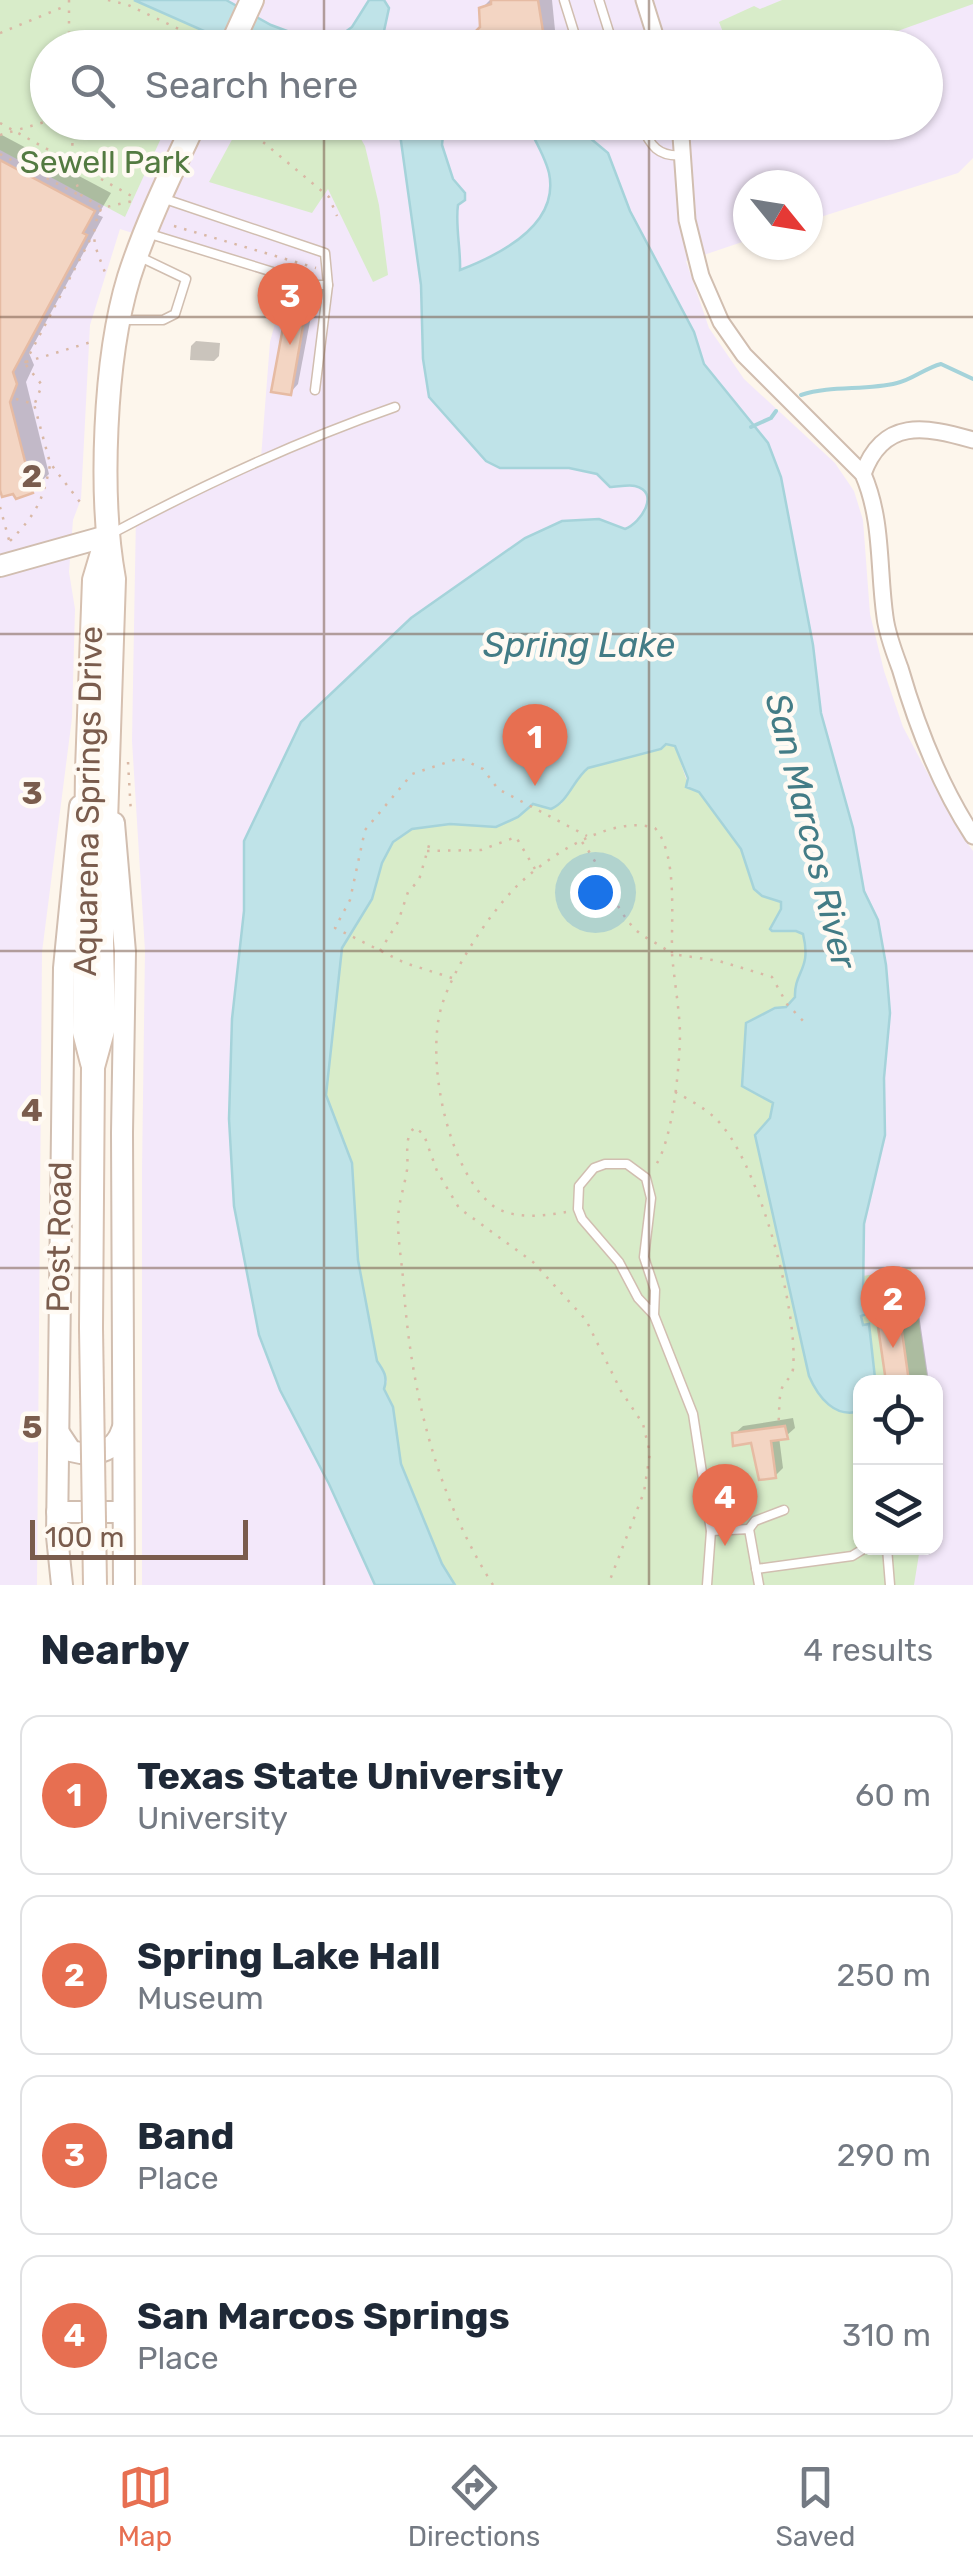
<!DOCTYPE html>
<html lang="en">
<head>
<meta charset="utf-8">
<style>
	body { margin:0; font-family:Rubik,sans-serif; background:#f6f6f7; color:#1f2937 }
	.controls { position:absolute; right:30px; bottom:30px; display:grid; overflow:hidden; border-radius:20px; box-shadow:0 2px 8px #0004 }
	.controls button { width:90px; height:90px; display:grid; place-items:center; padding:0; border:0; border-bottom:2px solid #e0e1e3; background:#fff; color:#1f2937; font:50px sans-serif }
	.compass { position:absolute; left:733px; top:170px; width:90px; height:90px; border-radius:50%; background:#fff; box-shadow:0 2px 8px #0004; rotate:120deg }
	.scale { position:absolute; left:30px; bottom:25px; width:218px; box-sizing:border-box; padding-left:10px; border:5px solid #7a5c4d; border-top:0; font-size:28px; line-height:35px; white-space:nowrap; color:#7a5c4d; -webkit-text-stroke:8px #fffaf3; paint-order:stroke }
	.you { position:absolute; left:595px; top:892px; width:35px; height:35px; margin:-25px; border:8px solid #fff; border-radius:50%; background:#1a73e8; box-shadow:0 0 0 15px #1a73e833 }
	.badge { display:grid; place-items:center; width:65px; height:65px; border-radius:50%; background:#e76f51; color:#fff; font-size:32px; font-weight:700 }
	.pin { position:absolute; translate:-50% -82px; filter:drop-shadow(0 2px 5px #0008) }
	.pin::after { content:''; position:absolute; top:52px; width:35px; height:30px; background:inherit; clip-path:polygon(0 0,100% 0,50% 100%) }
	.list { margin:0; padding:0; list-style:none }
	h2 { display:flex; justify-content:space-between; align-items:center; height:130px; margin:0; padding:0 40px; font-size:42px }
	h2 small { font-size:32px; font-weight:400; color:#747a83 }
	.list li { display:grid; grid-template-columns:65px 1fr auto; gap:30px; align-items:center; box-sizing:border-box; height:160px; margin:0 20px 20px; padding:0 20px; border:2px solid #e0e1e3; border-radius:20px }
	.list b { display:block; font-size:38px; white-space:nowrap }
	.list p { margin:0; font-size:32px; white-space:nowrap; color:#747a83 }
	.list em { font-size:32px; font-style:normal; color:#747a83 }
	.icon { flex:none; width:55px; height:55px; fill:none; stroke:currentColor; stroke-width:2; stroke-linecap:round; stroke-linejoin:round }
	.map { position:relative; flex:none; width:973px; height:1585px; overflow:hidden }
	.search { position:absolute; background:#fff; box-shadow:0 2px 8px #0004; left:30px; right:30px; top:30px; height:110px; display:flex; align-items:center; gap:25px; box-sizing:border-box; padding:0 35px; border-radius:55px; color:#747a83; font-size:38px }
	.sheet { height:850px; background:#fff }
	nav { display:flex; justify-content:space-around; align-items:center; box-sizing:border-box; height:140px; border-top:2px solid #e0e1e3; background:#fff; font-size:28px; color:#747a83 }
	nav a { display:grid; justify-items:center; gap:5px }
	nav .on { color:#e76f51 }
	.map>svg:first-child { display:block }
</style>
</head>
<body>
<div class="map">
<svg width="973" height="1585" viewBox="0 0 973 1585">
	<rect width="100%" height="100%" fill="#fdf6ec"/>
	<path fill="#f3e8fa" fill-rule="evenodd" d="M0 0H973V158L958 173 808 221V185H748V240L686 261 709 328 744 379 835 463 854 491 863 520 870 614 884 671 903 727 958 830 973 851V1585H142V1170L145 951 132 741 136 514 261 458 270 342 286 282 120 229 90 325 81 499 73 520 69 572 75 609 72 718 42 952 37 1585H0ZM48 48H926V122H48ZM860 1382H936V1548H860Z"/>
	<g fill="#d8ecc9">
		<polygon points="0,0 221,0 200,47 48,48 48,122 168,123 125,217 0,150"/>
		<polygon points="782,0 973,0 973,4 853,47 729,47 719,22 754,6 760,9"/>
		<polygon points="241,123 336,123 357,132 365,146 379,205 388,275 373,282 328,189 312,213 209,182"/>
		<path d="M666 744 675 746 690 790 699 791 741 849 754 889 762 895 781 902V909L771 928 772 931H796L803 934C812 970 794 971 795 997L786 1007 746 1023 742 1085 773 1103 770 1118 791 1288 911 1268 928 1382H860V1548H920L914 1585H455L442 1564 401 1463 393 1407 384 1389 387 1381 377 1361 370 1328 326 1095 342 948 372 899 382 863 393 842 412 829 450 824 496 827 518 817 533 804H561L580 775 588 768Z"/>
	</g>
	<g fill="#bfe3e8" stroke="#a5d3da" stroke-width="2.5">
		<polygon points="134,0 226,0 271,25 311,40 337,38 352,27 369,0 384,0 389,8 384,31 403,47 240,47"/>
		<path d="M392 123H448L444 125 442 145 453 179 465 193V200L458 205C455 225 461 250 460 270 499 255 560 225 549 173 545 156 534 138 526 123H572L608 153 630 211 694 332 704 364 768 443 781 477 813 645 821 713 853 828 864 891 878 920 886 965 890 1013 884 1078 885 1135 864 1224 863 1297 867 1314 861 1316 863 1325 869 1324 875 1378V1382H860V1411C835 1419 818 1397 809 1376L755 1135 770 1118 773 1103 742 1086 746 1023 775 1008 786 1007 795 997C794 971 812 970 803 934L796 931H772L770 929 781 909V902L762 896 754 889 741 849 699 792 686 787 688 778 675 746 666 744 661 749 588 768C573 780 569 801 551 809L533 804 518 817 496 827 450 824 412 829 393 842 382 863 372 899 342 948 326 1095 352 1163 358 1260 377 1361C384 1371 388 1377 384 1389L393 1407 401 1464 442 1564 455 1585H375L329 1484 280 1390 259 1335 234 1206 229 1119 232 1019 244 911V841L301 722 411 618 525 538 562 521 599 519 625 529C641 523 661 492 635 486 629 484 617 487 610 487L597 474 569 468H500L486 461 429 397 423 359 421 285 400 134Z"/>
	</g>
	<g fill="#0003">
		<polygon points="490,0 552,0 555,30 544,42 482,28 481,9"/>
		<polygon points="0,134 111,193 98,215 103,217 29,353 34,365 26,382 49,474 31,491 0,482"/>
		<polygon points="300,287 316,290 298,384 290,393 291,296"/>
		<polygon points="196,341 220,343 219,356 214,361 190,360 191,346"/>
		<polygon points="916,1294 929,1382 888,1382 879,1314 896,1297"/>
		<polygon points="793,1418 795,1428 786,1436 779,1437 783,1468 775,1476 753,1440 734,1434 743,1426"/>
	</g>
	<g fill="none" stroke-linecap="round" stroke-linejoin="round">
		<g stroke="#a5d3da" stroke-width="4">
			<path d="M801 395C832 385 865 391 897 383 912 380 925 368 941 364L973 379"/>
			<polyline points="751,427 771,418 776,411"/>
		</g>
	</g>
	<g fill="#f3d5c3" stroke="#e6bba3" stroke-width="2.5">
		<polygon points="491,0 538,0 545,44 534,48 479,48 475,32 480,27 479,8 491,4"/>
		<polygon points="0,160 95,211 83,233 87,235 13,372 17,384 10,402 33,493 16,499 13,494 2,497 0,490"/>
		<polygon points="289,295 308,298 291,395 271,392"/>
		<polygon points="899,1310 909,1382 886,1382 876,1313"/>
		<polygon points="785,1426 788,1439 771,1441 776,1478 759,1480 751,1443 733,1446 732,1433"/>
	</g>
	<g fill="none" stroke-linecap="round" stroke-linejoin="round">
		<defs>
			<g id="service">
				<polyline points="564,0 579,48"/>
				<polyline points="599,0 614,48"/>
				<polyline points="147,122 182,138"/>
				<path d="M640 122C650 146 658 158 685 155"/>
				<polyline points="165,199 325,253 328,285 315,390"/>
				<polyline points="150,234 315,285 328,285"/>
				<polyline points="123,320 163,320 175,314 186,279 140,257"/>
				<path d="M111 534C201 486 297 441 395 407"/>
				<polyline points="654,1315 655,1290 644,1257 651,1198 646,1178 627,1164 605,1164 594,1168 579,1186 578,1209 582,1219 619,1262 638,1298 654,1315 693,1414 711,1531 707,1585"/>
				<polyline points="749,1529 755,1521 784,1510"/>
				<polyline points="711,1531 749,1529 759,1585"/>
				<polyline points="865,1548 886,1550"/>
				<polyline points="887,1548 890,1585"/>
				<polyline points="756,1569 852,1556 865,1548"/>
			</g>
			<g id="minor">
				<polyline points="644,0 659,48"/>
				<path d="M680 122 687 220 701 276 721 322 744 355 863 474C883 520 878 568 885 617 887 634 894 652 900 668 917 727 939 784 973 836"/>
				<path d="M863 474C883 418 925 426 973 440"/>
			</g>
			<g id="tertiary">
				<polyline points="0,566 107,536"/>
				<polyline points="114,823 125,952 122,1133 124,1585"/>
				<path d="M59 1433 71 1451C93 1457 115 1453 122 1430"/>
				<polyline points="57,1512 123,1512"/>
				<polyline points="62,1585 57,1536 64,968 80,806"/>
			</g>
			<g id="secondary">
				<polyline points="230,48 252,0"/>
				<polyline points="92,1063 84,1032 87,770 94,580 105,543"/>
				<path d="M91 1328 93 1067 104 1027 102 943 114 579C99 496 104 359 129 277 146 224 171 173 195 122"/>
			</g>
		</defs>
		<use href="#service" stroke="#d1beb0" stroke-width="11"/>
		<use href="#minor" stroke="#d1beb0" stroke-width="19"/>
		<use href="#tertiary" stroke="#d1beb0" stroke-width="24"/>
		<use href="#secondary" stroke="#d6c0b0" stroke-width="26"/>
		<g stroke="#d9b8a5" stroke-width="2.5" stroke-dasharray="2.5 8" stroke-linecap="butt">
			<polyline points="69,0 69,48"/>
			<polyline points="108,0 128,5 181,30 189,48"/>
			<polyline points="0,33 68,5"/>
			<path d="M72 122C74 152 68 166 81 195L102 208 137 200"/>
			<polyline points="239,122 329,197 337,216"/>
			<polyline points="0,123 137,199"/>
			<polyline points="0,135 48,121"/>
			<polyline points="0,154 79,195"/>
			<path d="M101 209C87 238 97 249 107 278"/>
			<polyline points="174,226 316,268"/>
			<polyline points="26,362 91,342"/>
			<polyline points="25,363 92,236"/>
			<polyline points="26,365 42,385 35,403"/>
			<polyline points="16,399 34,404 50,463 83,506"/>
			<polyline points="0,507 9,540"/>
			<path d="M10 541C36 514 43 501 50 465"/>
			<polyline points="128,762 131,814"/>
			<path d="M582 842C603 868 611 902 632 926 642 938 659 943 672 954 674 979 679 1006 680 1032 680 1063 673 1145 653 1169"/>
			<polyline points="427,851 481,850 516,837 535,869"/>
			<polyline points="380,951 398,922 408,892 419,880 430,842"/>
			<polyline points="452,978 405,963 335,928 350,900 365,830 412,774 460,758 483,769 498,789 587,836"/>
			<path d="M675 1092C688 1099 703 1107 714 1117 757 1155 799 1311 793 1369 792 1378 785 1380 782 1388 778 1399 780 1414 778 1426"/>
			<path d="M566 1212C545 1216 511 1220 492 1205 447 1169 425 1058 442 1005 453 969 488 916 514 889 544 858 611 814 655 828 678 854 671 920 672 954L719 961 772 977 787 1004 806 1024"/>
			<path d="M493 1585C434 1492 410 1386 403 1278 401 1255 396 1230 399 1208 401 1195 405 1183 407 1170 409 1155 403 1138 415 1127L424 1135 437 1171 459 1208 533 1262 586 1320 621 1391 643 1424 650 1453 644 1492 608 1585"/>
		</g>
		<use href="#service" stroke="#fff" stroke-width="8"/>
		<use href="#minor" stroke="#fff" stroke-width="15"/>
		<use href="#tertiary" stroke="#fff" stroke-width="20"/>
		<use href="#secondary" stroke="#fff" stroke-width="22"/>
		<defs>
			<polyline id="secondary-bridge" points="91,1328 95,1585"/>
		</defs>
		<use href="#secondary-bridge" stroke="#d6c0b0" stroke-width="26" stroke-linecap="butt"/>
		<use href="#secondary-bridge" stroke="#fff" stroke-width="22"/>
	</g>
	<path fill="none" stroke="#7a5c4d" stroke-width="2.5" stroke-opacity="0.55" d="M324 0V48M649 0V48M324 122V1585M649 122V1585M0 317H973M0 634H973M0 951H973M0 1268H973"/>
	<g text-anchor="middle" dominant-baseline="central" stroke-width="9" stroke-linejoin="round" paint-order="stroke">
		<g font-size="32" fill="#537a41" stroke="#fffaf3">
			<text x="105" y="162">Sewell Park</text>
		</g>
		<g font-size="32" fill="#7a5c4d" stroke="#fffaf3">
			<text transform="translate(88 801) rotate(-89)">Aquarena Springs Drive</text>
			<text transform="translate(59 1237) rotate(-89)">Post Road</text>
		</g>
		<g font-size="35" font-style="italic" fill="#437c86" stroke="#fffaf3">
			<text x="579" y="645">Spring Lake</text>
			<text transform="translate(811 831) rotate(76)">San Marcos River</text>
		</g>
	</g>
	<g font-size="32" text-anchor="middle" font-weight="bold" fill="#7a5c4d" stroke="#fffaf3" stroke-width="9" stroke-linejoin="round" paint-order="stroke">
		<text x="32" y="487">2</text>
		<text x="32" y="804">3</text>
		<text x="32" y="1121">4</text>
		<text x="32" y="1438">5</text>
	</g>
</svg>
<div class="controls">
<button><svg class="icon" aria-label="locate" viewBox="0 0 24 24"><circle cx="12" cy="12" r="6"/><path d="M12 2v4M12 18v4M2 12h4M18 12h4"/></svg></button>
<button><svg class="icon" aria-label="layers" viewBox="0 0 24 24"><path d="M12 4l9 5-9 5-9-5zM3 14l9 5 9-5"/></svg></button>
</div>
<svg class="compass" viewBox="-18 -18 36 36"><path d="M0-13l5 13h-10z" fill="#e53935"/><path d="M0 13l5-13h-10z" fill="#747a83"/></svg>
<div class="scale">100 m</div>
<div class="you"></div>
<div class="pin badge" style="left:535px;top:786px">1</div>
<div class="pin badge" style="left:893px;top:1348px">2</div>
<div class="pin badge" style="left:290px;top:345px">3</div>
<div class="pin badge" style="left:725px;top:1546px">4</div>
<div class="search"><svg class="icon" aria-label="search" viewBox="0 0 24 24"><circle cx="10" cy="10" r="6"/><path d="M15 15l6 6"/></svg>Search here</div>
</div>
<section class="sheet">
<h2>Nearby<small>4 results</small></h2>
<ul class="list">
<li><span class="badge">1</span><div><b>Texas State University</b><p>University</p></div><em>60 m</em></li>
<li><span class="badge">2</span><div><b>Spring Lake Hall</b><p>Museum</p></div><em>250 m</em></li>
<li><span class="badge">3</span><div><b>Band</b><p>Place</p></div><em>290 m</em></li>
<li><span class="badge">4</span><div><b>San Marcos Springs</b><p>Place</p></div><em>310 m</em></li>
</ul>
</section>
<nav>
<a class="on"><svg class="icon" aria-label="map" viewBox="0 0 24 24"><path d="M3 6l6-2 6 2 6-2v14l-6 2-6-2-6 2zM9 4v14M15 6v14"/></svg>Map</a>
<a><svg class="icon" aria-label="directions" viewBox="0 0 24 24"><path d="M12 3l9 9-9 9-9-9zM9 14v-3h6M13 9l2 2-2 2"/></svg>Directions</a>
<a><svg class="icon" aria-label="saved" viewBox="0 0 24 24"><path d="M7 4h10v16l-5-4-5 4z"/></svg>Saved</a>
</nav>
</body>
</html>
